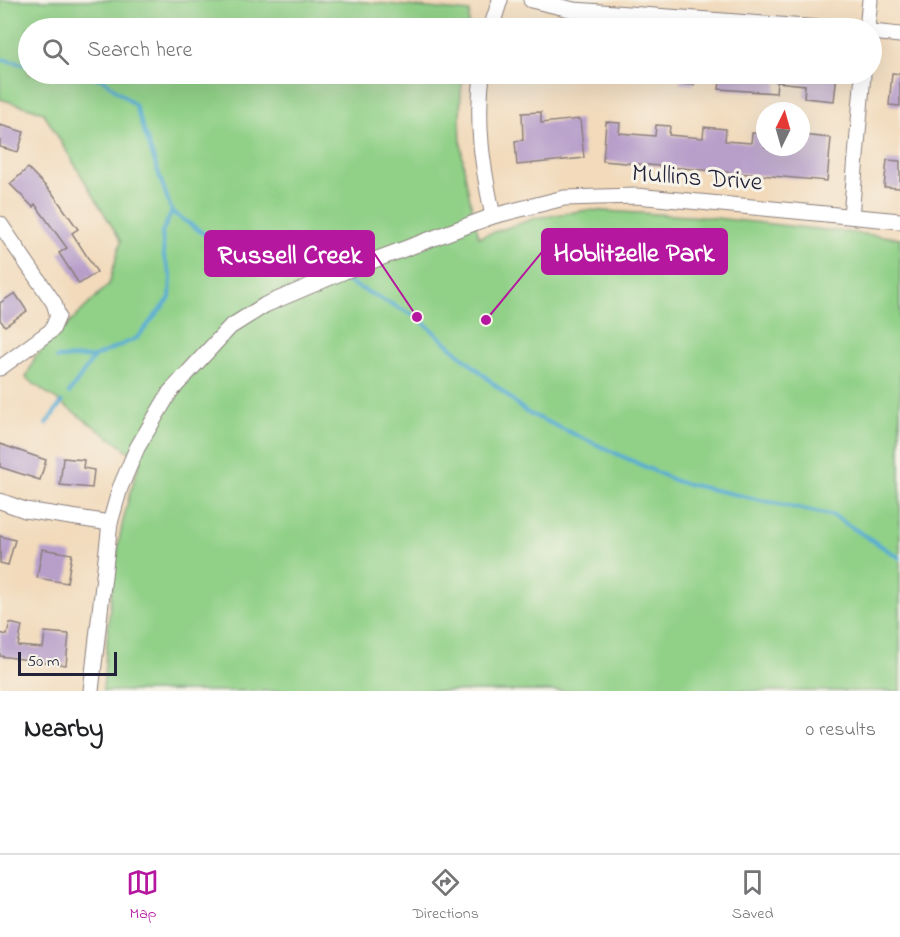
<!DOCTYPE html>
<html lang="en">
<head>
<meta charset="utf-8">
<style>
	body { margin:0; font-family:"Indie Flower",sans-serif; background:#f6f6f6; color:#202124 }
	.compass { position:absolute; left:756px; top:102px; width:54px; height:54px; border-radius:50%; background:#fff; box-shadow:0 6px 24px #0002; rotate:5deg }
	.scale { position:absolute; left:18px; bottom:15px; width:99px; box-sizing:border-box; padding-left:6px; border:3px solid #22223b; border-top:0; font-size:16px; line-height:21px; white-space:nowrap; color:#22223b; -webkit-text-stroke:4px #f7f3e8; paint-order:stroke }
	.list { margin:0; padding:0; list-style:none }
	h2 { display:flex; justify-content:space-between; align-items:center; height:78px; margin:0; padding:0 24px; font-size:26px }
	h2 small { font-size:20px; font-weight:400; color:#757577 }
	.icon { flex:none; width:33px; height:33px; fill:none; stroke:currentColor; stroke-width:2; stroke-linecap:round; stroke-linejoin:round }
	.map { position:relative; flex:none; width:900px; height:691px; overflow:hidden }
	.search { position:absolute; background:#fff; box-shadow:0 6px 24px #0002; left:18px; right:18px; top:18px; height:66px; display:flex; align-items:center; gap:15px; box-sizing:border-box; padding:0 21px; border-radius:33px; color:#757577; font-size:22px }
	.sheet { height:162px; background:#fff }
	nav { display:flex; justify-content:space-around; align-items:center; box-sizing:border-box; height:84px; border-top:2px solid #e0e0e0; background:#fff; font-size:16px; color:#757577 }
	nav a { display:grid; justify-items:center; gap:3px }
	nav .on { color:#b5179e }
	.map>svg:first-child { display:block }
</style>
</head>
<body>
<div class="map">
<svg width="900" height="691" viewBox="0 0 900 691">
	<rect width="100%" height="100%" fill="#f7f3e8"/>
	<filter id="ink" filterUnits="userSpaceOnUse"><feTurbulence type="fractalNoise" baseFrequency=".0167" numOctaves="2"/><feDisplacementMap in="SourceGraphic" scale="12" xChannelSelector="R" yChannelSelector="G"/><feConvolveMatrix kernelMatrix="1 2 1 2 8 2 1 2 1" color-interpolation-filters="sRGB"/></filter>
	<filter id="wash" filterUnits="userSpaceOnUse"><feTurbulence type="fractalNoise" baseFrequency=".008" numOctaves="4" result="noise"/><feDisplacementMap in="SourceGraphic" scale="24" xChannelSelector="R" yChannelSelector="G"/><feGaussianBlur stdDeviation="1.35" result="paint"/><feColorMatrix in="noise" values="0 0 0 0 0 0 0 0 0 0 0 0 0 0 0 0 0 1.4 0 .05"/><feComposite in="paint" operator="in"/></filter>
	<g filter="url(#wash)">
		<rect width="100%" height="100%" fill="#f2dabb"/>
		<path fill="#90d087" stroke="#597961" stroke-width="1.5" d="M0 0H345L470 12 468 28H28V74H463C455 135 464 178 479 237L536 218 587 210 706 217 900 238V691H103C109 612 113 534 141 460L26 378 35 357 109 284 121 241 43 112 0 99Z"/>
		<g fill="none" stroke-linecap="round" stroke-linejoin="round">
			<g stroke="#57acd3" stroke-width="4">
				<polyline points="0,59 28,65"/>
				<polyline points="73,74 102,79 135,105 172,212 222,246 285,250 330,273"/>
				<polyline points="340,278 417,317 526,412 678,482 834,516 900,558"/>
				<polyline points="57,358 94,357 137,338 170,298 171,276 164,257 162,232 172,212"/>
				<polyline points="69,393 94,357"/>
				<polyline points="46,424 62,402"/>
			</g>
		</g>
		<g id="blocks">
			<g fill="#b79fca">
				<polygon points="892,73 900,74 900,106 889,105"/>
				<polygon points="681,74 695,74 694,85 680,84"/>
				<polygon points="721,74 837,74 834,101 804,98 805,85 777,82 776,93 719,89"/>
				<polygon points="541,112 541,123 580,119 584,158 517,165 515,141 523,140 522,113"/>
				<polygon points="606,122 620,123 619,133 655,136 656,125 670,126 669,135 703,138 704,127 726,129 725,141 751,143 752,133 765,134 765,147 801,147 801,135 831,138 827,181 603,161"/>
				<polygon points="0,125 24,132 18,152 0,147"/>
				<polygon points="887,160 900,161 900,188 884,187"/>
				<polygon points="28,168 53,194 78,229 72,233 97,272 79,284 59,253 67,248 35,204 33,207 10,184"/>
				<polygon points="15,293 27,311 5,326 0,320 0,303"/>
				<polygon points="0,444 46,460 40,480 0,467"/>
				<polygon points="63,458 84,460 83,468 94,470 92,488 60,485"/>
				<polygon points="0,536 15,540 8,565 0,563"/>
				<polygon points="42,549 72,554 67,583 37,578"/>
				<polygon points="10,623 22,626 18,646 43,648 45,632 69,634 66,665 0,656 0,633 7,635"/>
			</g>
		</g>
	</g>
	<g filter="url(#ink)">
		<use href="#blocks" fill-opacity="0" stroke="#8a7e7b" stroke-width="1.5"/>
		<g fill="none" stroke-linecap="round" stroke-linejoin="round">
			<defs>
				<g id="minor">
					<polyline points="531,0 574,10 820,28"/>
					<polyline points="491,28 500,0"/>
					<polyline points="867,28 870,0"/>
					<polyline points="872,32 900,35"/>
					<path d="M482 74C476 126 482 164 493 216"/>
					<polyline points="851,216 863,74"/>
					<polyline points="0,224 54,303 58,316 52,330 0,368"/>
					<polyline points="0,501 25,510 110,523"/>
					<polyline points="91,691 110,523 120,488 137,448 170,392 230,327 265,305 345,271 493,216 564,198 636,196 900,221"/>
				</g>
			</defs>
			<use href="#minor" stroke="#8a7e7b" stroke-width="17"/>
			<use href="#minor" stroke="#fff" stroke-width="15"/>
		</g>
	</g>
	<g text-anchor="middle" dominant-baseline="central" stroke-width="6" stroke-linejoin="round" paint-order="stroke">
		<g font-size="26" fill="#22223b" stroke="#f7f3e8">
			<text transform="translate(697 179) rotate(4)">Mullins Drive</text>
		</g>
	</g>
	<path fill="none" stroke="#b5179e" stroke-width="2" d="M486 320L542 252M417 317L374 253"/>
	<g fill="#b5179e" stroke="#f7f3e8" stroke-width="2">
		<circle cx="486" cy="320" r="6"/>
		<circle cx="417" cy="317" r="6"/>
	</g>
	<g fill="#b5179e" stroke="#b5179e" stroke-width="2">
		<rect x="542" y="229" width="185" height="45" rx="6"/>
		<rect x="205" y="231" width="169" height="45" rx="6"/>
	</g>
	<g font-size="27" text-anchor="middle" font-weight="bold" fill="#fff">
		<text x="634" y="261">Hoblitzelle Park</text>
		<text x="290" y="263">Russell Creek</text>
	</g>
</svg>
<svg class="compass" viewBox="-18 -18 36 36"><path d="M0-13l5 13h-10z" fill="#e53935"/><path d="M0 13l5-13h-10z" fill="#757577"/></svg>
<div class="scale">50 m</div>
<div class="search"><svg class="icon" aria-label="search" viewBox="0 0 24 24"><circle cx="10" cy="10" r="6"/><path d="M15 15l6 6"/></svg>Search here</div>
</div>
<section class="sheet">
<h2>Nearby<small>0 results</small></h2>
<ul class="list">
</ul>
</section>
<nav>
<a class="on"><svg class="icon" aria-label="map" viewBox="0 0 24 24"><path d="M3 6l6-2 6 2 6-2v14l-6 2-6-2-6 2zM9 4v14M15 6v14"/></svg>Map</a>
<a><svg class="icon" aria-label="directions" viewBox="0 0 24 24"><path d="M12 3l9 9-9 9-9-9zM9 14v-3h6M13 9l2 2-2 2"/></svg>Directions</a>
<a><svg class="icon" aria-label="saved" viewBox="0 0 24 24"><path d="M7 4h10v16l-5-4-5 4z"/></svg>Saved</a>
</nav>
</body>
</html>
